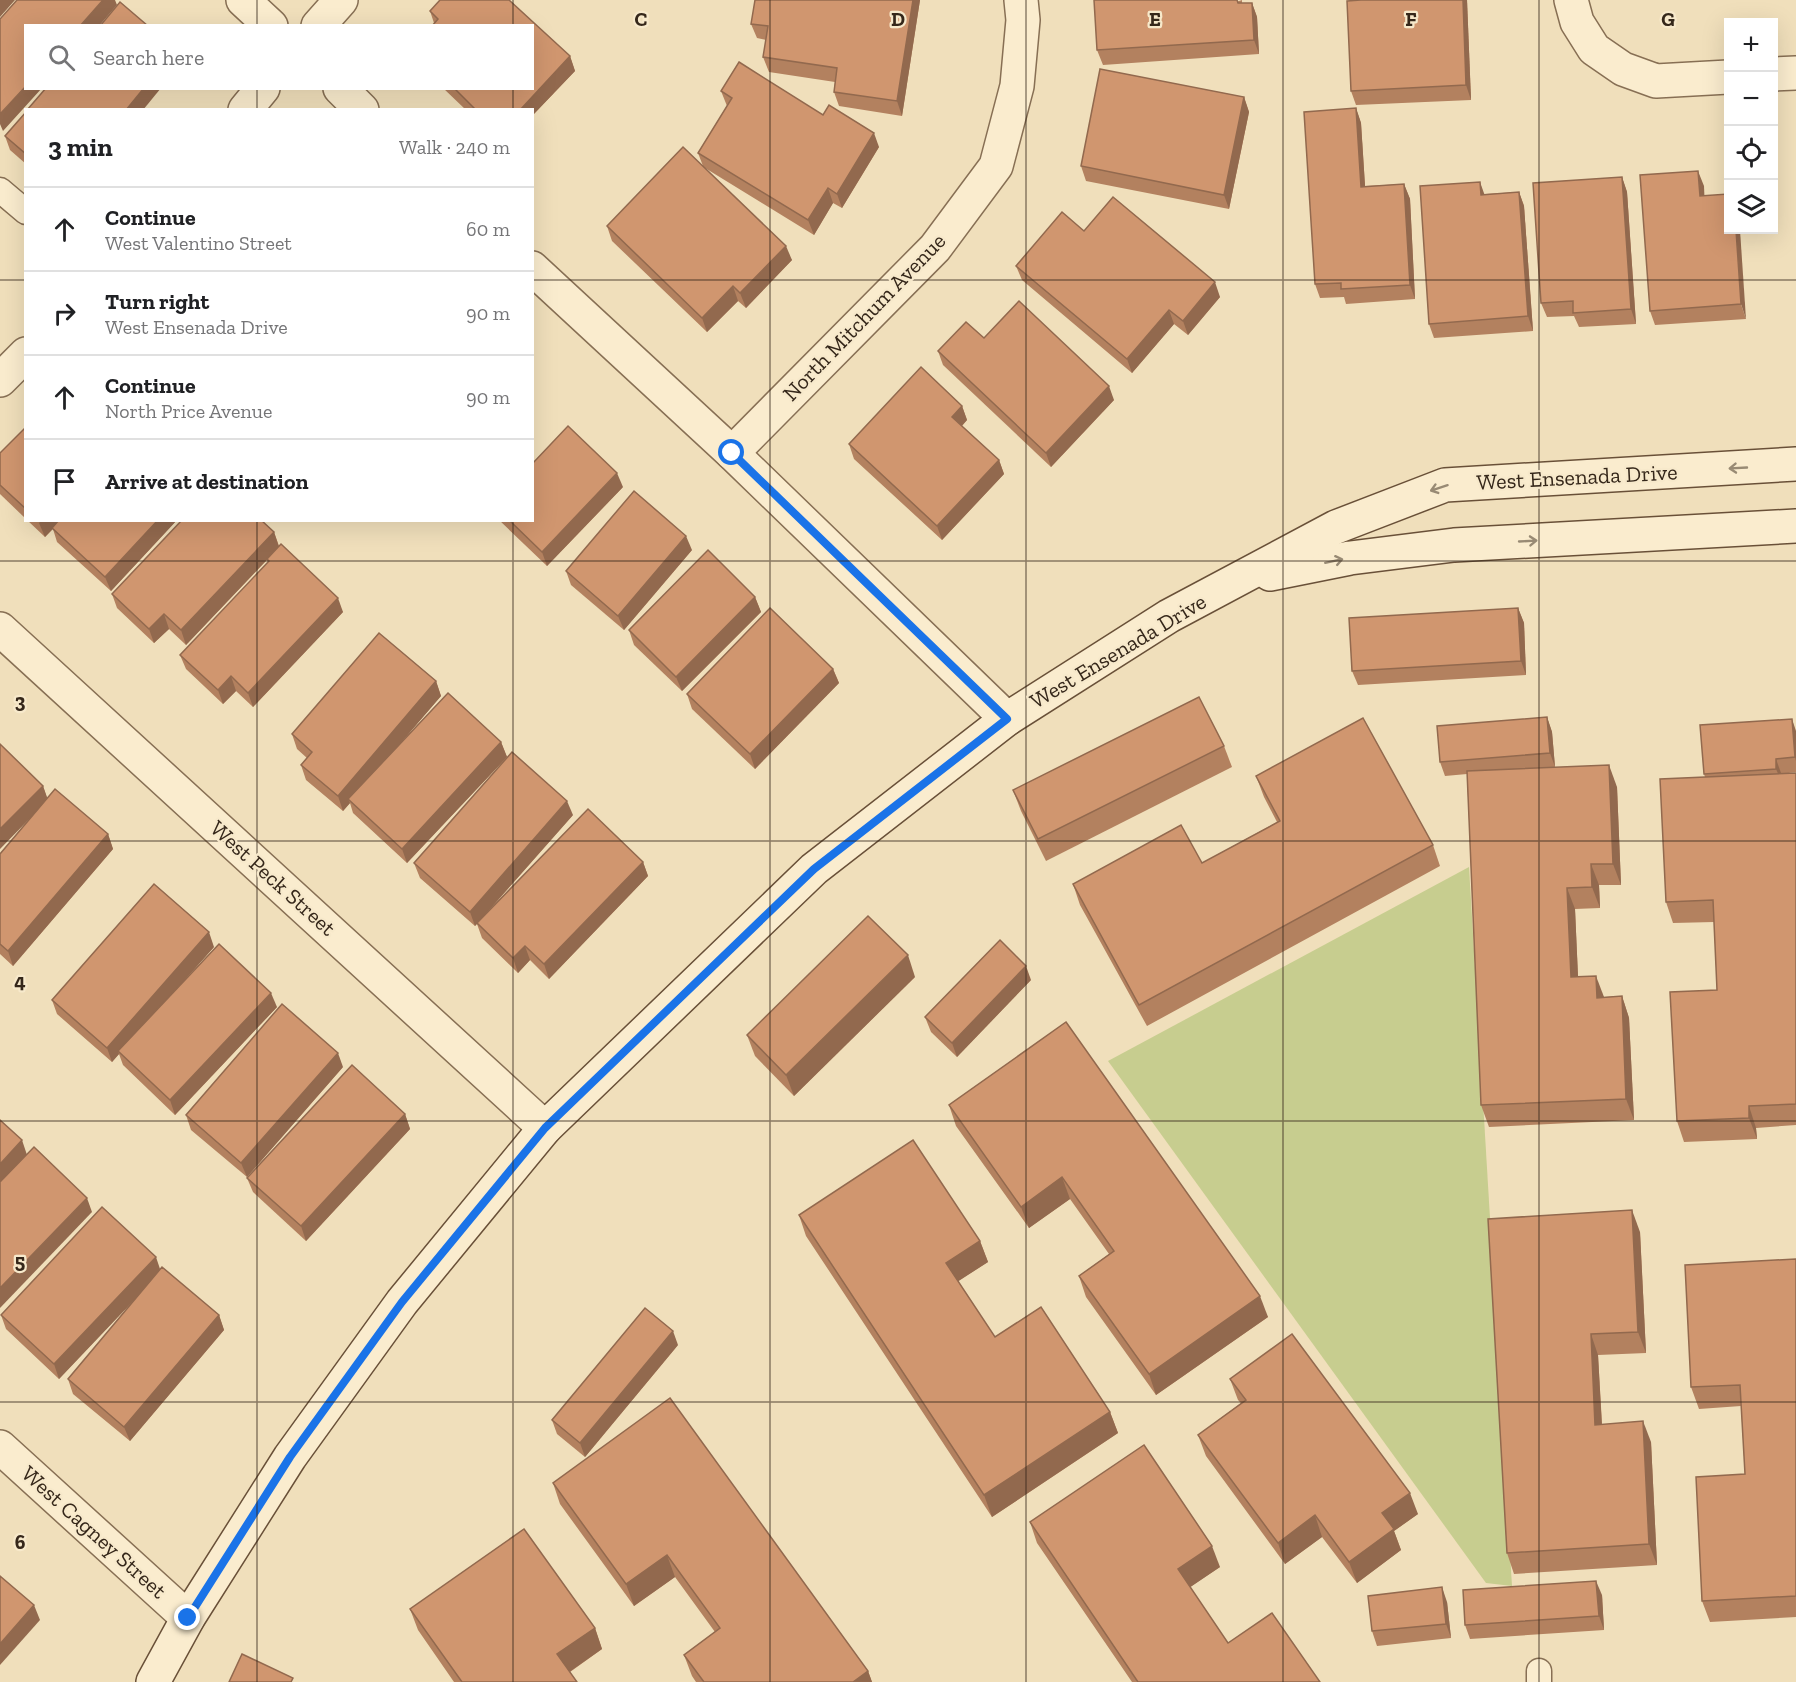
<!DOCTYPE html>
<html lang="en">
<head>
<meta charset="utf-8">
<style>
	body { margin:0; font-family:"Zilla Slab",serif; background:#f2f2f2; color:#202124 }
	.controls { position:absolute; right:18px; top:18px; display:grid; overflow:hidden; border-radius:0px; box-shadow:0 6px 24px #0002 }
	.controls button { width:54px; height:54px; display:grid; place-items:center; padding:0; border:0; border-bottom:2px solid #e0e0e0; background:#fff; color:#202124; font:30px sans-serif }
	.stop { position:absolute; width:18px; height:18px; margin:-14px; border:4px solid #1a73e8; border-radius:50%; background:#fff }
	.stop.end { background:#1a73e8; border-color:#fff; box-shadow:0 2px 6px #0008 }
	.list { margin:0; padding:0; list-style:none }
	h2 { display:flex; justify-content:space-between; align-items:center; height:78px; margin:0; padding:0 24px; font-size:26px }
	h2 small { font-size:20px; font-weight:400; color:#757577 }
	.list li { display:grid; grid-template-columns:39px 1fr auto; gap:18px; align-items:center; box-sizing:border-box; height:84px; padding:0 24px; border-top:2px solid #e0e0e0 }
	.list b { display:block; font-size:22px; white-space:nowrap }
	.list p { margin:0; font-size:20px; white-space:nowrap; color:#757577 }
	.list em { font-size:20px; font-style:normal; color:#757577 }
	.icon { flex:none; width:33px; height:33px; fill:none; stroke:currentColor; stroke-width:2; stroke-linecap:round; stroke-linejoin:round }
	.map { position:relative; flex:none; width:1796px; height:1682px; overflow:hidden }
	.search { position:absolute; background:#fff; box-shadow:0 6px 24px #0002; left:24px; top:24px; width:510px; height:66px; display:flex; align-items:center; gap:15px; box-sizing:border-box; padding:0 21px; border-radius:0px; color:#757577; font-size:22px }
	.panel { position:absolute; background:#fff; box-shadow:0 6px 24px #0002; left:24px; top:108px; width:510px; height:414px; border-radius:0px }
	.map>svg:first-child { display:block }
</style>
</head>
<body>
<div class="map">
<svg width="1796" height="1682" viewBox="0 0 1796 1682">
	<rect width="100%" height="100%" fill="#f0dfbb"/>
	<polygon fill="#c7cd8f" points="1469,867 1512,1586 1486,1583 1108,1061"/>
	<g fill="none" stroke-linecap="round" stroke-linejoin="round">
		<defs>
			<g id="lane">
				<polyline points="0,190 26,212"/>
				<polyline points="1539,1671 1539,1682"/>
			</g>
			<g id="street">
				<polyline points="243,0 271,26"/>
				<polyline points="1571,0 1577,22 1594,49 1623,69 1656,81 1728,77"/>
				<polyline points="318,26 341,0"/>
				<polyline points="1774,74 1796,73"/>
				<polyline points="340,88 362,110"/>
				<polyline points="245,110 263,88"/>
				<polyline points="532,268 732,453 1007,719"/>
				<polyline points="0,380 26,354"/>
				<polyline points="732,453 935,248 996,166 1017,86 1023,20 1021,0"/>
				<polyline points="0,629 545,1128"/>
				<polyline points="0,1447 188,1618"/>
			</g>
			<g id="secondary">
				<polyline points="1270,574 1350,558 1454,545 1796,526"/>
				<polyline points="153,1682 188,1618 290,1457 402,1302 545,1128 814,869 1007,719 1169,616 1336,527 1445,485 1796,464"/>
			</g>
		</defs>
		<use href="#lane" stroke="#876f54" stroke-width="27"/>
		<use href="#street" stroke="#876f54" stroke-width="36"/>
		<use href="#secondary" stroke="#695038" stroke-width="36"/>
		<use href="#lane" stroke="#faecce" stroke-width="24"/>
		<use href="#street" stroke="#faecce" stroke-width="33"/>
		<use href="#secondary" stroke="#faecce" stroke-width="33"/>
	</g>
	<g fill="#b3815f">
		<polygon points="755,0 920,0 902,116 839,106 834,92 835,82 769,72 763,57 766,40 757,38 751,24"/>
		<polygon points="1242,0 1242,3 1252,3 1257,17 1259,54 1103,65 1097,50"/>
		<polygon points="1467,0 1471,100 1356,105 1351,91"/>
		<polygon points="430,11 570,56 575,71 532,116 532,110 466,110 443,88 532,88 434,23"/>
		<polygon points="721,91 823,115 879,147 842,208 833,203 814,235 705,168 792,260 746,308 738,301 707,332 612,241 607,226 703,166 698,153 727,106"/>
		<polygon points="1244,97 1249,112 1229,209 1086,181 1081,166"/>
		<polygon points="1356,108 1361,123 1365,186 1404,184 1410,199 1415,299 1346,304 1344,297 1320,298 1315,284"/>
		<polygon points="26,112 26,164 10,150 5,136"/>
		<polygon points="1622,177 1627,192 1636,324 1579,327 1574,316 1547,317 1541,303"/>
		<polygon points="1704,186 1704,195 1746,319 1655,325 1650,311"/>
		<polygon points="1519,192 1524,206 1533,331 1434,338 1429,324 1485,194"/>
		<polygon points="1084,231 1220,297 1188,335 1174,324 1132,373 1022,280 1016,266"/>
		<polygon points="984,338 1114,400 1051,467 943,365 938,351"/>
		<polygon points="962,406 967,420 962,426 999,460 1004,474 942,540 854,459 849,444"/>
		<polygon points="26,427 26,519 0,494 0,453"/>
		<polygon points="623,487 547,566 499,520 532,520"/>
		<polygon points="27,520 177,520 111,591 57,542 53,529 45,537"/>
		<polygon points="274,532 279,546 343,612 253,707 236,691 223,704 186,669 180,655 268,563 267,560 186,645 169,629 154,643 117,608 112,594"/>
		<polygon points="692,550 624,630 571,585 566,571"/>
		<polygon points="755,597 761,612 682,691 634,645 629,630"/>
		<polygon points="1518,608 1524,623 1526,675 1358,685 1352,671"/>
		<polygon points="833,669 839,683 755,769 692,709 687,694"/>
		<polygon points="436,681 441,696 403,740 501,742 507,757 407,863 353,813 350,803 343,811 306,780 301,765 307,758 297,749 292,734"/>
		<polygon points="1547,717 1552,732 1555,767 1617,787 1621,885 1599,885 1600,908 1575,909 1578,977 1604,997 1622,996 1629,1018 1634,1120 1489,1127 1481,1105 1467,774 1445,776 1440,762"/>
		<polygon points="1796,731 1796,772 1781,774 1796,773 1796,1125 1756,1128 1757,1139 1684,1142 1677,1121 1717,990 1714,922 1673,923 1666,902 1705,777 1704,774"/>
		<polygon points="1224,746 1232,767 1046,861 1021,811 1013,790"/>
		<polygon points="1256,776 1433,845 1440,866 1147,1026 1080,905 1073,884 1202,863 1277,822 1264,797"/>
		<polygon points="43,786 47,798 108,834 113,849 13,966 0,954 0,854 28,821"/>
		<polygon points="573,815 484,916 643,862 648,876 549,979 530,960 518,973 482,938 477,924 475,926 420,878 414,863"/>
		<polygon points="214,947 178,987 277,1007 175,1115 123,1065 119,1054 112,1062 57,1014 52,1000"/>
		<polygon points="915,977 794,1096 755,1056 747,1035"/>
		<polygon points="1031,980 957,1057 931,1032 925,1017"/>
		<polygon points="1066,1022 1268,1317 1156,1395 1086,1297 1079,1276 1109,1254 1070,1199 1029,1228 956,1126 949,1105"/>
		<polygon points="343,1067 247,1177 191,1130 186,1115"/>
		<polygon points="405,1114 410,1129 306,1241 253,1192 247,1178"/>
		<polygon points="799,1215 980,1241 988,1262 958,1281 995,1337 1110,1412 1118,1433 992,1517 806,1236"/>
		<polygon points="1488,1219 1640,1232 1646,1353 1598,1355 1602,1424 1651,1442 1657,1565 1514,1574 1507,1553"/>
		<polygon points="1796,1259 1796,1617 1710,1622 1702,1601 1745,1474 1741,1406 1699,1409 1691,1387"/>
		<polygon points="160,1270 219,1315 224,1330 130,1441 73,1394 68,1379 139,1294 59,1379 6,1329 1,1315"/>
		<polygon points="678,1345 585,1457 557,1434 552,1420"/>
		<polygon points="1230,1379 1418,1514 1394,1531 1401,1550 1357,1583 1322,1537 1285,1564 1206,1456 1198,1435 1241,1403 1238,1400"/>
		<polygon points="553,1483 868,1671 872,1682 696,1682 692,1676 684,1655 715,1632 675,1577 634,1606 560,1504"/>
		<polygon points="1030,1522 1220,1567 1190,1587 1228,1643 1320,1682 1132,1682 1037,1543"/>
		<polygon points="1602,1595 1604,1630 1470,1639 1465,1625"/>
		<polygon points="1447,1602 1451,1638 1377,1646 1372,1631"/>
		<polygon points="410,1609 595,1628 602,1649 570,1672 577,1682 454,1682 418,1630"/>
	</g>
	<g fill="#92694e">
		<polygon points="0,0 15,0 0,17"/>
		<polygon points="103,0 115,0 117,5 99,26 80,26"/>
		<polygon points="913,0 920,0 902,116 897,101"/>
		<polygon points="1463,0 1467,0 1471,100 1466,85"/>
		<polygon points="1252,3 1257,17 1259,54 1254,40"/>
		<polygon points="570,56 575,71 532,116 532,110 520,110"/>
		<polygon points="26,86 26,88 42,88 3,131 0,124 0,114"/>
		<polygon points="144,88 161,88 143,110 126,110"/>
		<polygon points="1244,97 1249,112 1229,209 1224,195"/>
		<polygon points="1356,108 1361,123 1366,201 1361,187"/>
		<polygon points="874,133 879,147 842,208 837,194"/>
		<polygon points="1698,171 1704,186 1705,210 1700,196"/>
		<polygon points="1622,177 1627,192 1636,324 1631,309"/>
		<polygon points="1480,182 1485,196 1481,195"/>
		<polygon points="1404,184 1410,199 1415,299 1410,285"/>
		<polygon points="828,188 833,203 814,235 808,220"/>
		<polygon points="1519,192 1524,206 1533,331 1528,316"/>
		<polygon points="1736,230 1740,230 1746,319 1741,304"/>
		<polygon points="786,246 792,260 746,308 740,293"/>
		<polygon points="1215,282 1220,297 1188,335 1183,321"/>
		<polygon points="733,286 738,301 707,332 702,318"/>
		<polygon points="1169,310 1174,324 1132,373 1127,359"/>
		<polygon points="1109,386 1114,400 1051,467 1046,453"/>
		<polygon points="962,406 967,420 957,431 952,417"/>
		<polygon points="999,460 1004,474 942,540 937,526"/>
		<polygon points="617,473 623,487 547,566 542,552"/>
		<polygon points="42,520 61,520 45,537 39,523"/>
		<polygon points="158,520 177,520 111,591 105,577"/>
		<polygon points="274,532 279,547 186,645 181,630"/>
		<polygon points="686,536 692,550 624,630 618,616"/>
		<polygon points="755,597 761,612 682,691 676,677"/>
		<polygon points="338,598 343,612 253,707 248,693"/>
		<polygon points="1518,608 1524,623 1526,675 1521,661"/>
		<polygon points="164,614 169,629 154,643 149,629"/>
		<polygon points="833,669 839,683 755,769 750,754"/>
		<polygon points="231,676 236,691 223,704 218,690"/>
		<polygon points="436,681 441,696 351,801 348,799 350,803 343,811 338,796"/>
		<polygon points="1547,717 1552,732 1555,767 1550,753"/>
		<polygon points="1792,719 1796,731 1796,761 1795,757"/>
		<polygon points="501,742 507,757 407,863 402,849"/>
		<polygon points="1776,759 1781,773 1782,783 1776,769"/>
		<polygon points="1609,765 1617,787 1621,885 1613,864"/>
		<polygon points="43,786 48,800 0,849 0,829"/>
		<polygon points="567,801 573,815 475,926 470,912"/>
		<polygon points="108,834 113,849 13,966 8,951"/>
		<polygon points="643,862 648,876 549,979 544,964"/>
		<polygon points="1591,864 1599,885 1600,908 1592,887"/>
		<polygon points="1567,888 1575,909 1579,999 1571,977"/>
		<polygon points="209,932 214,947 120,1053 118,1051 119,1054 112,1062 107,1048"/>
		<polygon points="525,946 530,960 518,973 513,958"/>
		<polygon points="908,955 915,977 794,1096 786,1075"/>
		<polygon points="1026,966 1031,980 957,1057 952,1043"/>
		<polygon points="1596,976 1604,997 1597,998"/>
		<polygon points="271,993 277,1007 175,1115 170,1100"/>
		<polygon points="1622,996 1629,1018 1634,1120 1626,1099"/>
		<polygon points="338,1053 343,1067 247,1177 241,1163"/>
		<polygon points="1749,1106 1756,1128 1757,1139 1749,1118"/>
		<polygon points="405,1114 410,1129 306,1241 301,1226"/>
		<polygon points="22,1140 27,1155 0,1184 0,1164"/>
		<polygon points="1062,1177 1070,1199 1029,1228 1021,1207"/>
		<polygon points="87,1198 92,1212 0,1308 0,1288"/>
		<polygon points="1632,1210 1640,1232 1646,1353 1638,1332"/>
		<polygon points="980,1241 988,1262 954,1284 946,1263"/>
		<polygon points="156,1257 161,1272 59,1379 54,1364"/>
		<polygon points="1260,1296 1268,1317 1156,1395 1149,1374"/>
		<polygon points="219,1315 224,1330 130,1441 124,1427"/>
		<polygon points="673,1331 678,1345 585,1457 580,1443"/>
		<polygon points="1591,1334 1598,1355 1603,1446 1595,1425"/>
		<polygon points="1110,1412 1118,1433 992,1517 984,1495"/>
		<polygon points="1643,1421 1651,1442 1657,1565 1649,1544"/>
		<polygon points="1410,1493 1418,1514 1394,1531 1401,1550 1357,1583 1349,1562 1382,1513"/>
		<polygon points="1315,1515 1322,1537 1285,1564 1278,1543"/>
		<polygon points="1212,1546 1220,1567 1186,1590 1178,1569"/>
		<polygon points="667,1555 675,1577 634,1606 626,1584"/>
		<polygon points="1596,1581 1602,1595 1604,1630 1599,1616"/>
		<polygon points="1442,1587 1447,1602 1451,1638 1446,1624"/>
		<polygon points="34,1605 40,1620 0,1665 0,1644"/>
		<polygon points="595,1628 602,1649 565,1675 557,1654"/>
		<polygon points="868,1671 872,1682 853,1682"/>
	</g>
	<g fill="#d0966f" stroke="#92694e" stroke-width="1.5">
		<polygon points="17,0 103,0 80,26 26,26 26,86 0,114 0,19"/>
		<polygon points="440,0 509,0 570,56 520,110 476,110 454,88 532,88 532,26 432,26 438,19 430,11"/>
		<polygon points="755,0 913,0 897,101 834,92 837,68 763,57 768,26 751,24"/>
		<polygon points="1094,0 1237,0 1238,3 1252,3 1254,40 1097,50"/>
		<polygon points="1361,0 1463,0 1466,85 1351,91 1347,1"/>
		<polygon points="120,2 148,26 100,26"/>
		<polygon points="739,62 823,115 829,105 874,133 837,194 828,188 808,220 698,153 732,98 721,91"/>
		<polygon points="1100,69 1244,97 1224,195 1081,166"/>
		<polygon points="46,88 144,88 126,110 27,110"/>
		<polygon points="1356,108 1361,187 1404,184 1410,285 1341,289 1341,283 1315,284 1304,112"/>
		<polygon points="26,112 26,154 5,136"/>
		<polygon points="683,147 786,246 740,293 733,286 702,318 607,226"/>
		<polygon points="1698,171 1700,196 1728,194 1728,230 1736,230 1741,304 1650,311 1640,175"/>
		<polygon points="1622,177 1631,309 1573,313 1573,301 1541,303 1533,183"/>
		<polygon points="1480,182 1481,195 1519,192 1528,316 1429,324 1420,186"/>
		<polygon points="1113,197 1215,282 1183,321 1169,310 1127,359 1016,266 1062,212 1084,231"/>
		<polygon points="1019,301 1109,386 1046,453 938,351 966,322 984,338"/>
		<polygon points="921,367 962,406 952,417 999,460 937,526 849,444"/>
		<polygon points="568,426 617,473 542,552 509,520 532,520 532,464"/>
		<polygon points="26,427 26,509 0,485 0,453"/>
		<polygon points="634,491 686,536 618,616 566,571"/>
		<polygon points="59,520 158,520 105,577 52,528"/>
		<polygon points="182,520 261,520 274,532 181,630 164,614 149,629 112,594"/>
		<polygon points="281,544 338,598 248,693 231,676 218,690 180,655 269,561 267,559"/>
		<polygon points="708,550 755,597 676,677 629,630"/>
		<polygon points="770,608 833,669 750,754 687,694"/>
		<polygon points="1518,608 1521,661 1352,671 1349,618"/>
		<polygon points="379,633 436,681 338,796 301,765 312,752 292,734"/>
		<polygon points="448,693 501,742 402,849 348,799"/>
		<polygon points="1199,697 1224,746 1038,839 1013,790"/>
		<polygon points="1547,717 1550,753 1440,762 1437,726"/>
		<polygon points="1363,718 1433,845 1139,1005 1073,884 1181,825 1202,863 1280,821 1256,776"/>
		<polygon points="1792,719 1795,757 1776,759 1776,769 1704,774 1700,725"/>
		<polygon points="0,744 43,786 0,829"/>
		<polygon points="512,752 567,801 470,912 414,863"/>
		<polygon points="1609,765 1613,864 1591,864 1592,887 1567,888 1571,977 1596,976 1597,998 1622,996 1626,1099 1481,1105 1467,771"/>
		<polygon points="1796,773 1796,1104 1749,1106 1749,1118 1677,1121 1670,992 1717,990 1713,900 1666,902 1660,779"/>
		<polygon points="55,789 108,834 8,951 0,944 0,854"/>
		<polygon points="588,809 643,862 544,964 525,946 513,958 477,923"/>
		<polygon points="154,884 209,932 107,1048 52,1000"/>
		<polygon points="868,916 908,955 786,1075 747,1035"/>
		<polygon points="1000,940 1026,966 952,1043 925,1017"/>
		<polygon points="219,944 271,993 170,1100 118,1051"/>
		<polygon points="282,1004 338,1053 241,1163 186,1115"/>
		<polygon points="1066,1022 1260,1296 1149,1374 1079,1276 1114,1251 1062,1177 1021,1207 949,1105"/>
		<polygon points="352,1065 405,1114 301,1226 247,1178"/>
		<polygon points="0,1120 22,1140 0,1164"/>
		<polygon points="913,1140 980,1241 946,1263 995,1337 1041,1307 1110,1412 984,1495 799,1215"/>
		<polygon points="34,1147 87,1198 0,1288 0,1182"/>
		<polygon points="102,1207 156,1257 54,1364 1,1315"/>
		<polygon points="1632,1210 1638,1332 1591,1334 1595,1425 1643,1421 1649,1544 1507,1553 1488,1219"/>
		<polygon points="1796,1259 1796,1596 1702,1601 1696,1477 1745,1474 1740,1385 1691,1387 1685,1265"/>
		<polygon points="162,1267 219,1315 124,1427 68,1379"/>
		<polygon points="645,1308 673,1331 580,1443 552,1420"/>
		<polygon points="1292,1334 1410,1493 1382,1513 1394,1529 1349,1562 1315,1515 1278,1543 1198,1435 1246,1400 1230,1379"/>
		<polygon points="670,1398 868,1671 853,1682 704,1682 684,1655 720,1628 667,1555 626,1584 553,1483"/>
		<polygon points="1144,1445 1212,1546 1178,1569 1228,1643 1272,1613 1320,1682 1138,1682 1030,1522"/>
		<polygon points="524,1529 595,1628 557,1654 577,1682 462,1682 410,1609"/>
		<polygon points="0,1576 34,1605 0,1644"/>
		<polygon points="1596,1581 1599,1616 1465,1625 1463,1590"/>
		<polygon points="1442,1587 1446,1624 1372,1631 1368,1596"/>
		<polygon points="242,1654 293,1678 291,1682 229,1682"/>
	</g>
	<defs><path id="oneway-shaft" d="M-6 0H5M1.5-3L5.5 0L1.5 3" fill="none" stroke-width="1.6" stroke-linecap="round" stroke-linejoin="round" transform="scale(1.5)"/></defs>
	<g stroke="#988a74">
		<use href="#oneway-shaft" transform="translate(1738 468) rotate(177)"/>
		<use href="#oneway-shaft" transform="translate(1439 488) rotate(162)"/>
		<use href="#oneway-shaft" transform="translate(1528 541) rotate(-3)"/>
		<use href="#oneway-shaft" transform="translate(1334 561) rotate(-12)"/>
	</g>
	<g fill="none" stroke-linecap="round" stroke-linejoin="round">
		<polyline stroke="#1a73e8" stroke-width="8" points="188,1618 290,1457 402,1302 545,1128 814,869 1007,719 732,453"/>
	</g>
	<path fill="none" stroke="#35271a" stroke-width="1.5" stroke-opacity="0.55" d="M257 0V26M513 0V26M770 0V1682M1026 0V1682M1283 0V1682M1539 0V1682M257 88V110M513 88V110M0 280H26M532 280H1796M257 520V1682M513 520V1682M0 561H1796M0 841H1796M0 1121H1796M0 1402H1796"/>
	<g text-anchor="middle" dominant-baseline="central" stroke-width="4.5" stroke-linejoin="round" paint-order="stroke">
		<g font-size="22" fill="#35271a" stroke="#f7e9cb">
			<text transform="translate(864 317) rotate(-46)">North Mitchum Avenue</text>
			<text transform="translate(1577 477) rotate(-3)">West Ensenada Drive</text>
			<text transform="translate(1118 651) rotate(-31)">West Ensenada Drive</text>
			<text transform="translate(273 878) rotate(42)">West Peck Street</text>
			<text transform="translate(94 1532) rotate(42)">West Cagney Street</text>
		</g>
	</g>
	<g font-size="20" text-anchor="middle" font-weight="bold" fill="#35271a" stroke="#f7e9cb" stroke-width="4.5" stroke-linejoin="round" paint-order="stroke">
		<text x="641" y="26">C</text>
		<text x="898" y="26">D</text>
		<text x="1155" y="26">E</text>
		<text x="1411" y="26">F</text>
		<text x="1668" y="26">G</text>
		<text x="20" y="708">3</text>
		<text x="20" y="988">4</text>
		<text x="20" y="1268">5</text>
		<text x="20" y="1549">6</text>
	</g>
</svg>
<div class="controls">
<button>+</button>
<button>−</button>
<button><svg class="icon" aria-label="locate" viewBox="0 0 24 24"><circle cx="12" cy="12" r="6"/><path d="M12 2v4M12 18v4M2 12h4M18 12h4"/></svg></button>
<button><svg class="icon" aria-label="layers" viewBox="0 0 24 24"><path d="M12 4l9 5-9 5-9-5zM3 14l9 5 9-5"/></svg></button>
</div>
<div class="stop" style="left:732px;top:453px"></div>
<div class="stop end" style="left:188px;top:1618px"></div>
<div class="search"><svg class="icon" aria-label="search" viewBox="0 0 24 24"><circle cx="10" cy="10" r="6"/><path d="M15 15l6 6"/></svg>Search here</div>
<section class="panel">
<h2>3 min<small>Walk · 240 m</small></h2>
<ul class="list">
<li><svg class="icon" aria-label="ahead" viewBox="0 0 24 24"><path d="M12 20V5M6 11l6-6 6 6"/></svg><div><b>Continue</b><p>West Valentino Street</p></div><em>60 m</em></li>
<li><svg class="icon" aria-label="right" viewBox="0 0 24 24"><path d="M7 20v-9h11M14 6l5 5-5 5"/></svg><div><b>Turn right</b><p>West Ensenada Drive</p></div><em>90 m</em></li>
<li><svg class="icon" aria-label="ahead" viewBox="0 0 24 24"><path d="M12 20V5M6 11l6-6 6 6"/></svg><div><b>Continue</b><p>North Price Avenue</p></div><em>90 m</em></li>
<li><svg class="icon" aria-label="arrive" viewBox="0 0 24 24"><path d="M6 21V4h12l-3 4 3 4H6"/></svg><div><b>Arrive at destination</b></div></li>
</ul>
</section>
</div>
</body>
</html>
